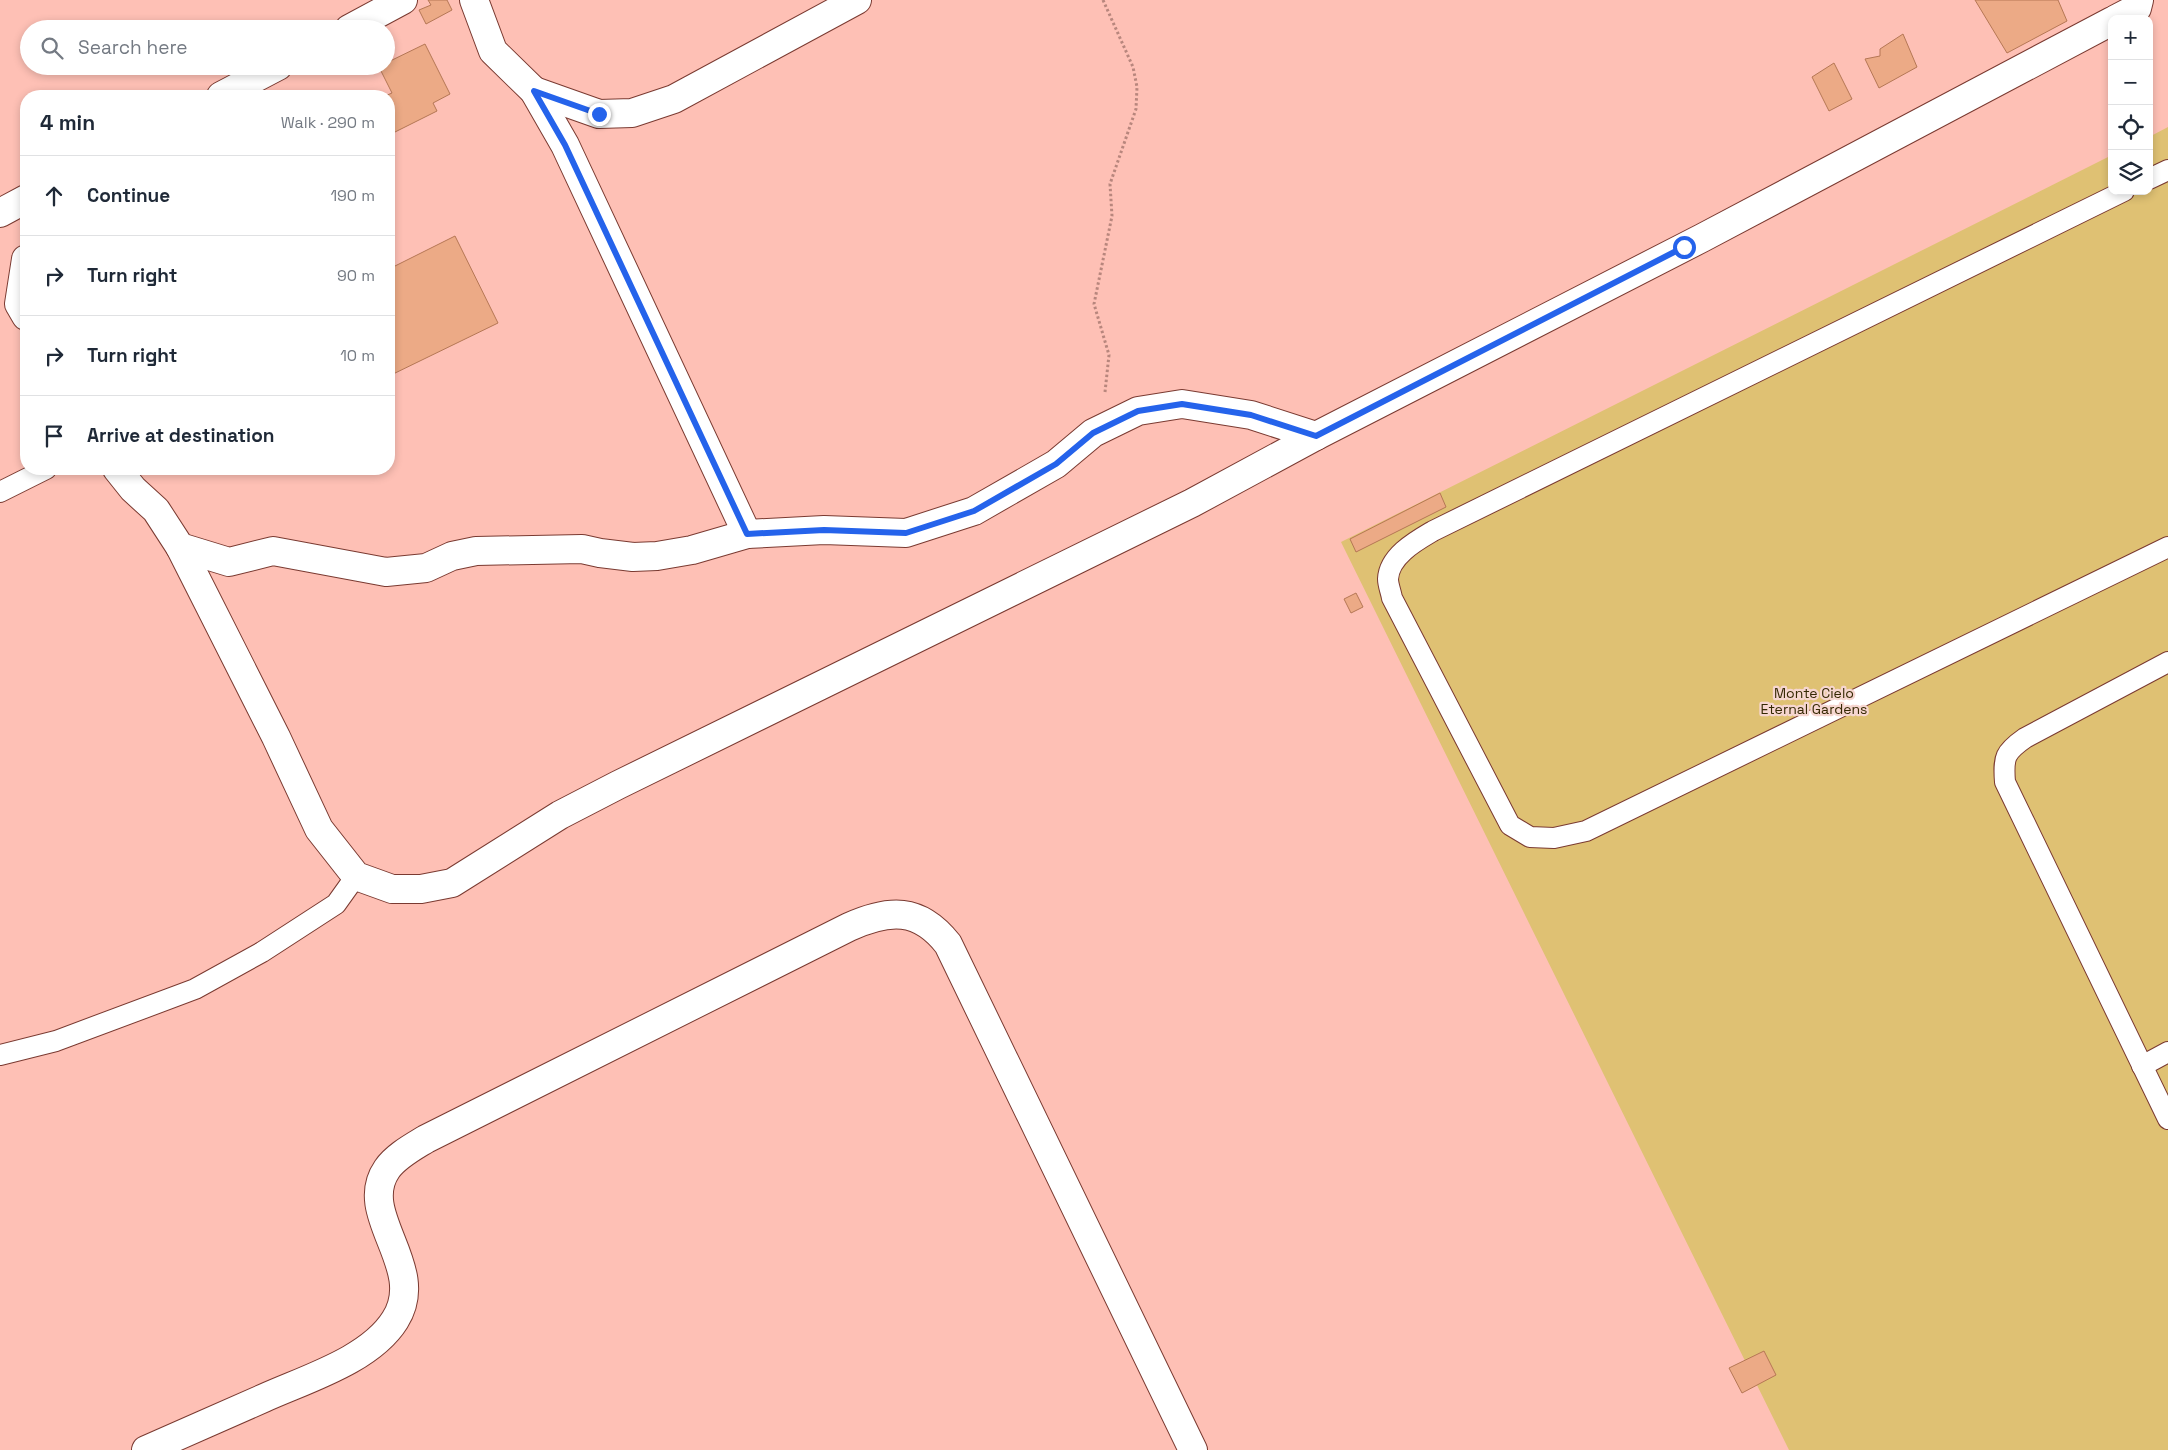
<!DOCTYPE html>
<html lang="en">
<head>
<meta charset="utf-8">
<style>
	body { margin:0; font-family:"Space Grotesk",sans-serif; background:#f6f6f7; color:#1f2937 }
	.controls { position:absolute; right:15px; top:15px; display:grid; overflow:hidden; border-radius:10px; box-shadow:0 2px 8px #0003 }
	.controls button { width:45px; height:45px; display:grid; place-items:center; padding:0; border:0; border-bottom:1px solid #e0e1e3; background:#fff; color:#1f2937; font:25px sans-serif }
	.stop { position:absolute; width:15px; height:15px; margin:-11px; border:4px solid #2563eb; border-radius:50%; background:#fff }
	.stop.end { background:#2563eb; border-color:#fff; box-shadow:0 1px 5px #0008 }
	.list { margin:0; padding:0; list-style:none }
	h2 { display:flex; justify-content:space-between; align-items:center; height:65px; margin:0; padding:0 20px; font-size:21px }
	h2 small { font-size:16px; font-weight:400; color:#747a83 }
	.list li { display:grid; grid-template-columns:32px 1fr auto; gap:15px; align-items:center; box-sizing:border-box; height:80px; padding:0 20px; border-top:1px solid #e0e1e3 }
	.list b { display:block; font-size:19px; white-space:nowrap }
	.list em { font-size:16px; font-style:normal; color:#747a83 }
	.icon { flex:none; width:28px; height:28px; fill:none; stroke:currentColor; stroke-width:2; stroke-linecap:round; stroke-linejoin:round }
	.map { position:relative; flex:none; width:2168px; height:1450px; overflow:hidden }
	.search { position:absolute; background:#fff; box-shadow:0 2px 8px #0003; left:20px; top:20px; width:375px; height:55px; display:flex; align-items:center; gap:12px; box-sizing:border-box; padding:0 18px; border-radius:28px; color:#747a83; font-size:19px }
	.panel { position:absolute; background:#fff; box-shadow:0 2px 8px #0003; left:20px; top:90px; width:375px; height:385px; border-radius:20px }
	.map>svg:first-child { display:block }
</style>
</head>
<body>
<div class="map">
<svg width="2168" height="1450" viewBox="0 0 2168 1450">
	<rect width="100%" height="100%" fill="#fec0b5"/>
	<polygon fill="#dfc173" points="2168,127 2168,1450 1789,1450 1341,542 2112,155 2112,191 2149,191 2149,137"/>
	<g fill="#ecaa86" stroke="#b57755">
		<polygon points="428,0 447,0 452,10 426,24 419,10 431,5"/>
		<polygon points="1975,0 2058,0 2067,21 2007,53"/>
		<polygon points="1903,34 1917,67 1879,88 1865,59 1880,56 1880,49"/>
		<polygon points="425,44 450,94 433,103 437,111 389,135 389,96 385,96 392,93 379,67 386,66 386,63"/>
		<polygon points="1834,63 1852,99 1829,111 1812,77"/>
		<polygon points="455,236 498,323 389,376 389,269"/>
		<polygon points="1440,493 1446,507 1356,552 1350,539"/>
		<polygon points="1356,593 1363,607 1351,613 1344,599"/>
		<polygon points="1764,1351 1776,1375 1742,1393 1729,1368"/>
	</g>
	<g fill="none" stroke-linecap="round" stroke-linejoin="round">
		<defs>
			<g id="service">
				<polyline points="2149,179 2168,170"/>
				<path d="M2124 191 1433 531C1416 541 1389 556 1388 579 1388 585 1391 592 1392 598L1510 825 1530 837 1554 838 1586 831 2168 547"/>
				<polyline points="0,492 46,469"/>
				<path d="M2168 662 2025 738C2005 752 2003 757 2005 782L2168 1119"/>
				<polyline points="0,1055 56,1041 195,989 262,952 336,904 356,876"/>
				<polyline points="2142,1066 2168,1052"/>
			</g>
			<g id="minor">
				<polyline points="474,0 493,51 534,91 565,145 747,534"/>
				<polyline points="2116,19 2137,8 2139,0"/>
				<polyline points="349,29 403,0"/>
				<polyline points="534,91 599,114 632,113 674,99 857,0"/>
				<polyline points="221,96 278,66"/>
				<polyline points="0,213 26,199"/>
				<polyline points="26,259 19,304 26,316"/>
				<polyline points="117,469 133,489 156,510 180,547 229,562 273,551 386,572 426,568 452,556 476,551 582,549 600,553 633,557 657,556 692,550 747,534 824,530 906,533 974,511 1056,464 1093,433 1138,411 1182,404 1251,415 1316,436"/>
				<polyline points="180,547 276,737 319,829 356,876 392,889 421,889 452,883 560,815 618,785 1192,503 1316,436 1702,238 2112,21"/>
				<path d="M146 1450C185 1433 225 1415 264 1398 306 1379 370 1360 395 1320 429 1267 355 1215 387 1169 396 1156 413 1147 426 1139L849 927C889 909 919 907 948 944L1193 1450"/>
			</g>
		</defs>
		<use href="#service" stroke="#7a3a31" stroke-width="22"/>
		<use href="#minor" stroke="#7a3a31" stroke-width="30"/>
		<polyline stroke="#b8867d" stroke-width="3" stroke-dasharray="2.5 2.5" stroke-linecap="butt" points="1103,0 1133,67 1137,87 1136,109 1110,184 1112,216 1094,304 1109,355 1105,392"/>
		<use href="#service" stroke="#fff" stroke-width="20"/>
		<use href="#minor" stroke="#fff" stroke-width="28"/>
	</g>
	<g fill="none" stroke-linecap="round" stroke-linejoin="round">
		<polyline stroke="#2563eb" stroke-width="6" points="599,114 534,91 565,145 747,534 824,530 906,533 974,511 1056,464 1093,433 1138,411 1182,404 1251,415 1316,436 1684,247"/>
	</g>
	<g text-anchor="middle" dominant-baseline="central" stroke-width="4.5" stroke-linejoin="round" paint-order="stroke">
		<g font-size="14" fill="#352803" stroke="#f6d6d0">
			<text x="1814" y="693">Monte Cielo<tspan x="1814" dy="16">Eternal Gardens</tspan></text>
		</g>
	</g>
</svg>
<div class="controls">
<button>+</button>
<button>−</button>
<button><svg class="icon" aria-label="locate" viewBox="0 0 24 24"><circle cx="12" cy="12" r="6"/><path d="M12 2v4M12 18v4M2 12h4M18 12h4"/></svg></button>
<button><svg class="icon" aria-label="layers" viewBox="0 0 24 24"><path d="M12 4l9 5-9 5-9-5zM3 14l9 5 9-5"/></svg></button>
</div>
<div class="stop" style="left:1684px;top:247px"></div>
<div class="stop end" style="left:599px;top:114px"></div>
<div class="search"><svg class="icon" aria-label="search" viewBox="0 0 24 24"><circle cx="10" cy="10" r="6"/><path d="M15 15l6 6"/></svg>Search here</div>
<section class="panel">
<h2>4 min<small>Walk · 290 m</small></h2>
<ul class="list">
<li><svg class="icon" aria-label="ahead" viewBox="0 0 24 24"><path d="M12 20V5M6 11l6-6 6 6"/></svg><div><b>Continue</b></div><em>190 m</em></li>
<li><svg class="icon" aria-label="right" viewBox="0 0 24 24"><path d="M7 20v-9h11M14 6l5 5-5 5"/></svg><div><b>Turn right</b></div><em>90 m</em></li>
<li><svg class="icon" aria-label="right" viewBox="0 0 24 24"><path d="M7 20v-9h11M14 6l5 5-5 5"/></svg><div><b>Turn right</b></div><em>10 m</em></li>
<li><svg class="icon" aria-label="arrive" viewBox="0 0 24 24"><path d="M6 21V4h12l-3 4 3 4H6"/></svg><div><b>Arrive at destination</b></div></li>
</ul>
</section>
</div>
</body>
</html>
